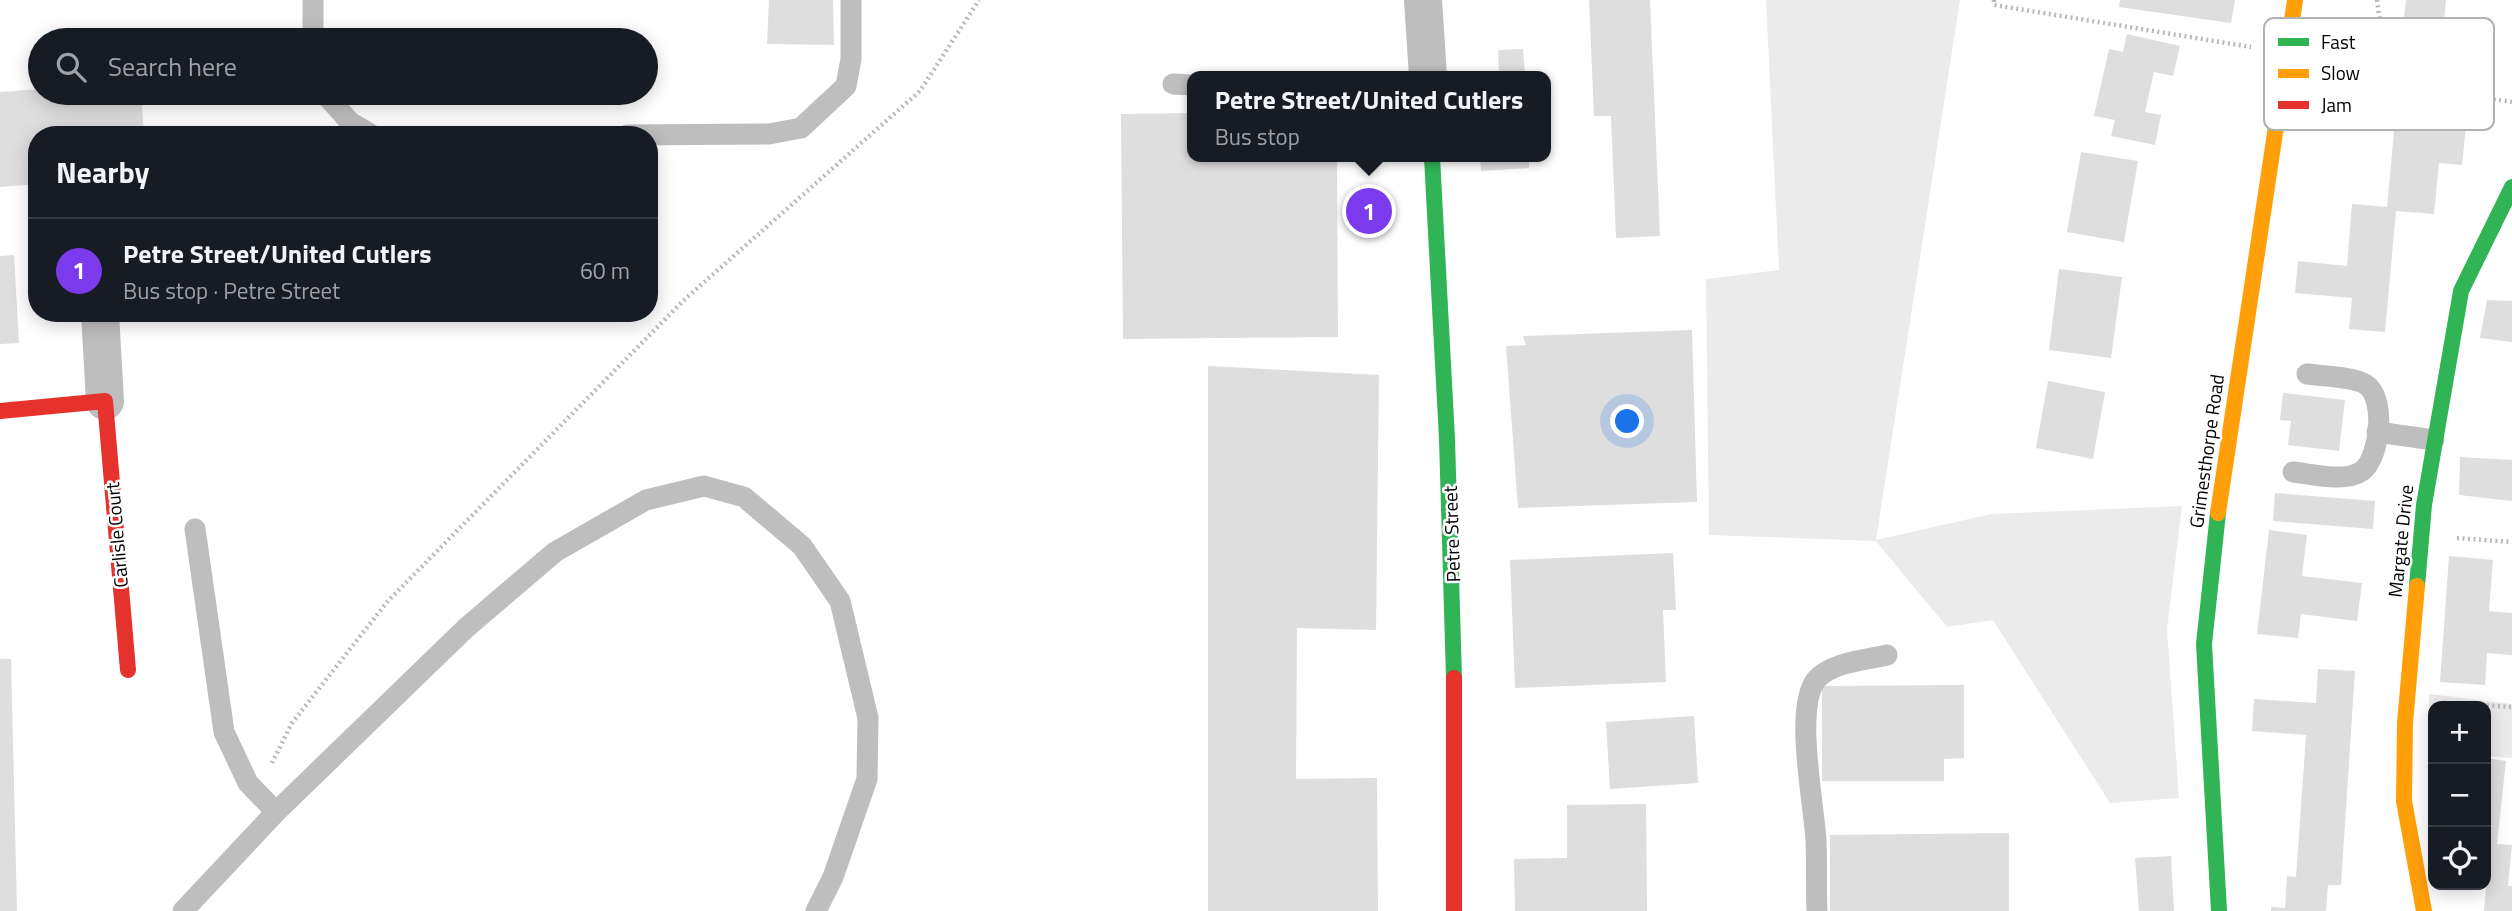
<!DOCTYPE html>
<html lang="en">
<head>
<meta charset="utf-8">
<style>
	body { margin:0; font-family:"Titillium Web",sans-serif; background:#242831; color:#f1f3f6 }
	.controls { position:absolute; right:21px; bottom:21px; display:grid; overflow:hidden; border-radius:14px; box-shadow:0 4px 18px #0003 }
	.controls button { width:63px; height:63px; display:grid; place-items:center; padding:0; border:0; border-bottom:2px solid #363941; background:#171b24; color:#f1f3f6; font:35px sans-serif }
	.you { position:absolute; left:1628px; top:422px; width:24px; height:24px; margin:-18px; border:5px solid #fff; border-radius:50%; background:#1a73e8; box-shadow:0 0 0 10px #1a73e833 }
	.badge { display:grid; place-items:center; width:46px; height:46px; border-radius:50%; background:#7c3aed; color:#fff; font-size:23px; font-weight:700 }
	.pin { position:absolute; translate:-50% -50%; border:4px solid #fff; box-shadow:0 2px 7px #0006 }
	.popup { position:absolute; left:1187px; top:71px; width:364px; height:91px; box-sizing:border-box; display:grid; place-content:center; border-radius:14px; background:#171b24; filter:drop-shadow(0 2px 5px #0005); font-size:23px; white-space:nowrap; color:#9ea1a6 }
	.popup b { font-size:26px; color:#f1f3f6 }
	.popup::after { content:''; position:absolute; left:50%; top:100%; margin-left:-14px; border:14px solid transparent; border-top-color:#171b24 }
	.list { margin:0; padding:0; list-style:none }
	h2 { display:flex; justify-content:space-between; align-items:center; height:91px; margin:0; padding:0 28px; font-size:30px }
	h2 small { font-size:23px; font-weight:400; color:#9ea1a6 }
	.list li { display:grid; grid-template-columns:46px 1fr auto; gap:21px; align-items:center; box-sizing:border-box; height:105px; padding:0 28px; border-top:2px solid #363941 }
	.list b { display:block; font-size:26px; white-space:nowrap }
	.list p { margin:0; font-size:23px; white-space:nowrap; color:#9ea1a6 }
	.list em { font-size:23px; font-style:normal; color:#9ea1a6 }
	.icon { flex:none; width:38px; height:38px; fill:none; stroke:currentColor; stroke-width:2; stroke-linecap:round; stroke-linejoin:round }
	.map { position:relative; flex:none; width:2512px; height:911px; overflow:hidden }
	.search { position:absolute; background:#171b24; box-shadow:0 4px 18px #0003; left:28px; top:28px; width:630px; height:77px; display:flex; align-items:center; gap:18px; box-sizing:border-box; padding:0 24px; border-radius:38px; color:#9ea1a6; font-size:26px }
	.panel { position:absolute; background:#171b24; box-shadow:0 4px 18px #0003; left:28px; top:126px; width:630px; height:196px; border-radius:28px }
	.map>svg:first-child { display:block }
</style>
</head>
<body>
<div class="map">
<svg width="2512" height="911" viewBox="0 0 2512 911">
	<rect width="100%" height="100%" fill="#fff"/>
	<g fill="#ebebeb">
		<polygon points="1766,0 1960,0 1876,540 1991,514 2182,506 2167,629 2179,798 2110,803 1993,620 1947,627 1876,541 1709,535 1706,279 1779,270"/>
		<polygon points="2429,694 2512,704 2512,758 2486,756 2486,706 2433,706 2433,752 2430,752"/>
	</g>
	<g fill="#dedede">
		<polygon points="769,0 833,0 834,45 767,44"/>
		<polygon points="1589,0 1650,0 1660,236 1616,238 1611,116 1594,116"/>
		<polygon points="2120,0 2235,0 2231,23 2119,7"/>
		<polygon points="2406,0 2446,0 2444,22 2491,28 2486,67 2399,56"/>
		<polygon points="2127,34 2180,46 2173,76 2154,72 2145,112 2161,115 2155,145 2111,136 2115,120 2094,116 2109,49 2123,52"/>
		<polygon points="1523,49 1525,76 1499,76 1498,50"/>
		<polygon points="40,89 40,93 141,93 144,135 37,135 37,184 0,187 0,92"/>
		<polygon points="2396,110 2467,116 2462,165 2439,163 2434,214 2396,211 2385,332 2349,329 2352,298 2295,293 2298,261 2347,266 2352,204 2387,207"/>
		<polygon points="1192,113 1192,157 1337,157 1338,337 1123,339 1121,114"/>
		<polygon points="2081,152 2138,161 2124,242 2067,232"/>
		<polygon points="1480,157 1529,157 1529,168 1481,171"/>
		<polygon points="14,255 19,343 0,344 0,256"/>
		<polygon points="2059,269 2122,277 2111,358 2049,350"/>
		<polygon points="2487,300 2512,301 2512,342 2480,338"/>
		<polygon points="1692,330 1697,502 1518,508 1506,346 1526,345 1523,336"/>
		<polygon points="1208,366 1379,375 1376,630 1297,628 1296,779 1377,778 1378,911 1208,911"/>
		<polygon points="2048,381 2105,392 2093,459 2036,448"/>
		<polygon points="2283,393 2345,400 2339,451 2288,445 2291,421 2280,420"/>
		<polygon points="2460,457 2512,460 2512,501 2459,495"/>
		<polygon points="2275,493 2375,501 2373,529 2273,521"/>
		<polygon points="2269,530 2307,535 2302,576 2362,583 2357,621 2301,614 2298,638 2257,634"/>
		<polygon points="1673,553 1676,610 1663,610 1666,682 1515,688 1510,560"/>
		<polygon points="2449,556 2493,560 2489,611 2512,613 2512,655 2487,653 2485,685 2440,682"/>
		<polygon points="0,659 11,659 17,911 0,911"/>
		<polygon points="2318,669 2355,671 2341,885 2328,885 2326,911 2271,911 2271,907 2285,908 2287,876 2296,877 2306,735 2252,731 2254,699 2316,703"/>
		<polygon points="1964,685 1964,758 1944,759 1944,781 1822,781 1822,686"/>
		<polygon points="1694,716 1698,783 1610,789 1606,722"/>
		<polygon points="2486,758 2506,761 2497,844 2512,845 2508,886 2512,886 2512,911 2484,911 2486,888 2473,887 2486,885"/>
		<polygon points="1646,804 1647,911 1515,911 1514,859 1567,858 1567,805"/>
		<polygon points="2009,833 2009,911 1830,911 1830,835"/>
		<polygon points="2171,856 2174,911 2139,911 2135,858"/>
	</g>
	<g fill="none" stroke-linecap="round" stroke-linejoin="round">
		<g stroke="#b9b9b9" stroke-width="4.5" stroke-dasharray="2 3.5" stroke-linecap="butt">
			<polyline points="1994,0 1994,5 2251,47"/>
			<path d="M2377 0C2380 24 2385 60 2405 77 2425 95 2485 97 2512 102"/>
			<polyline points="2457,538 2512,542"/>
			<polyline points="2443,703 2512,707"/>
			<polyline points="272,763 292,723 387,602 684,300 920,91 979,0"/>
		</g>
		<g stroke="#bebebe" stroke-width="21">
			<polyline points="313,0 313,40"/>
			<polyline points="1173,84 1192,85"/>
			<polyline points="324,93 350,122 372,135"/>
			<polyline points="627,135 769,134 801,128 846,86 851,59 851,0"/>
			<polyline points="2377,432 2434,440"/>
			<path d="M2293 472C2312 474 2345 483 2362 471 2380 458 2387 397 2365 384 2355 377 2320 376 2307 374"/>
			<polyline points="195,529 224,732 248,783 276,812"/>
			<polyline points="183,911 276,812 466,628 555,552 646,500 704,486 744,497 802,546 840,601 868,718 867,779 833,877 816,911"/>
			<path d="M1817 911C1816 888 1817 864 1816 840 1814 804 1794 708 1816 680 1831 662 1866 660 1887 655"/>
		</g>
		<g stroke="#bebebe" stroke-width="38">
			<polyline points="1423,0 1428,76"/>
			<polyline points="100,313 105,401"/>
		</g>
		<g stroke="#30b455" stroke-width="16">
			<polyline points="1432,157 1447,439 1454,678"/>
			<polyline points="2218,513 2204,644 2219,911"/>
			<polyline points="2417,586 2424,505 2461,291 2512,187"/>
		</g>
		<g stroke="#ff9f0a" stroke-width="16">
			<polyline points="2218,513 2295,0"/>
			<polyline points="2417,586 2405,723 2404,801 2424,911"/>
		</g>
		<g stroke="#e5322d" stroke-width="16">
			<polyline points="0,411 105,401 128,670"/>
			<polyline points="1454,911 1454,678"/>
		</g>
	</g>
	<g text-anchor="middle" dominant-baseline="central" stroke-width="5" stroke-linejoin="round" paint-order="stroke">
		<g font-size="19" fill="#000" stroke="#fff">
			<text transform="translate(2206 451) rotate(-82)">Grimesthorpe Road</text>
			<text transform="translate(1451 534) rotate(-92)">Petre Street</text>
			<text transform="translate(116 535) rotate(-95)">Carlisle Court</text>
			<text transform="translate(2400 541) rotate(-84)">Margate Drive</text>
		</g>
	</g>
	<rect x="2264" y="18" width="230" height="112" rx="10" fill="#fff" stroke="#b2b2b2" stroke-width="2"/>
	<rect x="2278" y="38" width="31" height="8" fill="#30b455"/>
	<rect x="2278" y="69" width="31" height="9" fill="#ff9f0a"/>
	<rect x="2278" y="101" width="31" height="8" fill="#e5322d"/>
	<g font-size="19" fill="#000">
		<text x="2321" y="49">Fast</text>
		<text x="2321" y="80">Slow</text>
		<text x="2321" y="112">Jam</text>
	</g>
</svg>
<div class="controls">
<button>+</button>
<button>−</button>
<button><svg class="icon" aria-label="locate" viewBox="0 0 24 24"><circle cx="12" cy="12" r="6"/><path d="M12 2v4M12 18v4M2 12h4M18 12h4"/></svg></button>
</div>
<div class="you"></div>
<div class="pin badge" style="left:1369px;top:211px">1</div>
<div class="popup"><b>Petre Street/United Cutlers</b>Bus stop</div>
<div class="search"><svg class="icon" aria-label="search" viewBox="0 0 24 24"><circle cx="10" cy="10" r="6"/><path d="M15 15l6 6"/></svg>Search here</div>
<section class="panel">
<h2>Nearby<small></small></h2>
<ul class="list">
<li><span class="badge">1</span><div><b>Petre Street/United Cutlers</b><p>Bus stop · Petre Street</p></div><em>60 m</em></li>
</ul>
</section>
</div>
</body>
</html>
